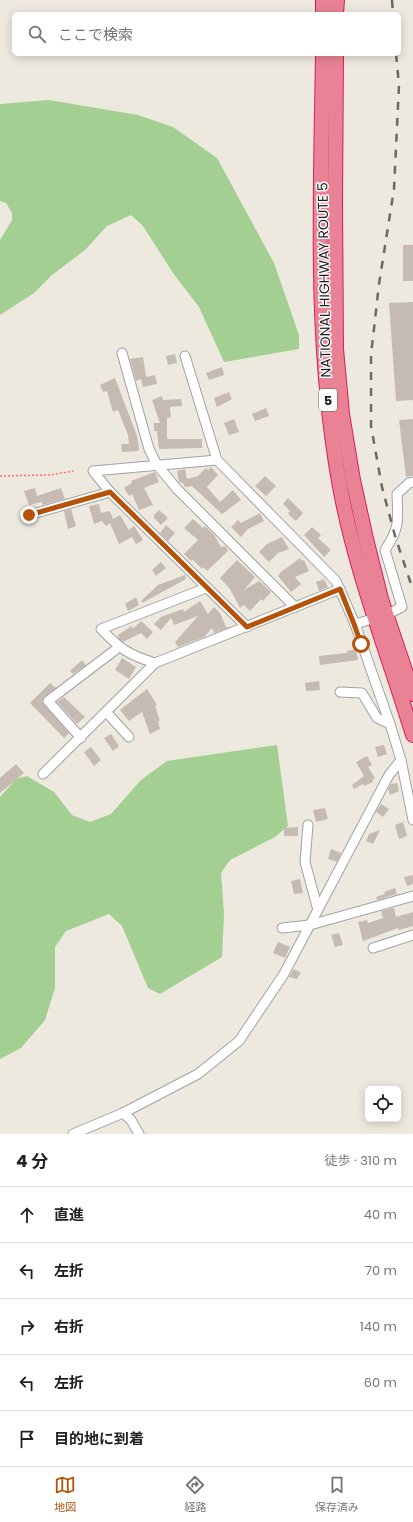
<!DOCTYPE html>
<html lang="ja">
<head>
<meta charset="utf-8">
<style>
	body { margin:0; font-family:Poppins,"Noto Sans JP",sans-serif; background:#f2f2f2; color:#202124 }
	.controls { position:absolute; right:12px; bottom:12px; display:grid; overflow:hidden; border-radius:6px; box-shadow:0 2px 10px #0003 }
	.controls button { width:36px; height:36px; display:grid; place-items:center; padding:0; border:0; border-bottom:1px solid #e0e0e0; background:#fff; color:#202124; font:20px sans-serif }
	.stop { position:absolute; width:12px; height:12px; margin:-9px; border:3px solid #b45309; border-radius:50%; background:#fff }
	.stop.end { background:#b45309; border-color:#fff; box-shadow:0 1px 4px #0008 }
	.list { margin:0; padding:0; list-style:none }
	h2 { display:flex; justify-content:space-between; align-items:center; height:52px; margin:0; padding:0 16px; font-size:17px }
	h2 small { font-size:13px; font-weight:400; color:#757577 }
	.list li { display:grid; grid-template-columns:26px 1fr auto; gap:12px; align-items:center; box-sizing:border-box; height:56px; padding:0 16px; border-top:1px solid #e0e0e0 }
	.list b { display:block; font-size:15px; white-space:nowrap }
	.list em { font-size:13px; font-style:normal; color:#757577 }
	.icon { flex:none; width:22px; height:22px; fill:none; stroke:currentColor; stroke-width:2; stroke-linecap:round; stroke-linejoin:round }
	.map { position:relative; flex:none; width:413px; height:1134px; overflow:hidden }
	.search { position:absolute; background:#fff; box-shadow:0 2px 10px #0003; left:12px; right:12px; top:12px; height:44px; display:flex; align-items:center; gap:10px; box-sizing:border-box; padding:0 14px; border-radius:6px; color:#757577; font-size:15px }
	.sheet { height:332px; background:#fff }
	nav { display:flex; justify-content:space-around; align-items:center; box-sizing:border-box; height:56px; border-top:1px solid #e0e0e0; background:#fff; font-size:11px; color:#757577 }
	nav a { display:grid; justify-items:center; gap:2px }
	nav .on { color:#b45309 }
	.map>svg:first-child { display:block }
</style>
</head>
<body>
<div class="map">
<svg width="413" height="1134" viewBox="0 0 413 1134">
	<rect width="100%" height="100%" fill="#ede9df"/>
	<g fill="#a3cf92">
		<polygon points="49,100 138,115 173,127 217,158 274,263 299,335 299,349 224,362 199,307 173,273 143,226 131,215 107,226 85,250 52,275 34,293 0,315 0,240 12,220 12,213 6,203 0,201 0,104"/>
		<polygon points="277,745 288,826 275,837 230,860 221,873 224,914 222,957 160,994 148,988 122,926 109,914 66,931 55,947 55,988 45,1020 21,1048 0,1059 0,797 16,779 27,776 54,792 72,815 90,822 111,814 141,780 167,761"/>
	</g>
	<g fill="#c5bbb3">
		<rect x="403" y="245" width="10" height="36"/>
		<polygon points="413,302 413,400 396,401 389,303"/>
		<polygon points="175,354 177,363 168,365 166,356"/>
		<polygon points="143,357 146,377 155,375 157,384 143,387 141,379 136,381 130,359"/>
		<polygon points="222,367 224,375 209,380 206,373"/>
		<polygon points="115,378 137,436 139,449 138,451 122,452 121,444 129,444 128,435 118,410 113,412 107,391 103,392 100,385"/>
		<polygon points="229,392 232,399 217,407 214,398"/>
		<polygon points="162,396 163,400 181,399 182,406 170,407 171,417 167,418 167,439 202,439 202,448 159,449 157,431 154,431 154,423 160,423 152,400"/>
		<polygon points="266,408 269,416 255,421 252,414"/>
		<polygon points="234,419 239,432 229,435 224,423"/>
		<polygon points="413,419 413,476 406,477 399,420"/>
		<polygon points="211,467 218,475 207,487 220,502 233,490 241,500 222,514 192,486 185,487 183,483 179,482 177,471 185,469 187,479 198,476 206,468 208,470"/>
		<polygon points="155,472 159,482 144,488 153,505 139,510 132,494 129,496 124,488 132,483 131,481"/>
		<polygon points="265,476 276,486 266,496 255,486"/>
		<polygon points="35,488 37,496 61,488 65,499 42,505 42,502 29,505 24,491"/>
		<polygon points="288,498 303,513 296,521 288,514 290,511 283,504"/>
		<polygon points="99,504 101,513 110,511 113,519 120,515 129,530 134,526 143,540 136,544 132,537 119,544 110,523 106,526 102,521 94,524 89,506"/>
		<polygon points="71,509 76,526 68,529 64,511"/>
		<polygon points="159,510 168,518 161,525 154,518 154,515"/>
		<polygon points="260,513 264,521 248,529 241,537 231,527 238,520 241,523"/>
		<polygon points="193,519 203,528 205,526 214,535 221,547 225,546 228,551 207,571 203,567 202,569 192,559 191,561 184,554 198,540 184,528"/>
		<polygon points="166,525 175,533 168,541 160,533"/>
		<polygon points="312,527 321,535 318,538 331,550 324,557 304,535"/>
		<polygon points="282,537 289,549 278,553 269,562 259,552 267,544"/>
		<polygon points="300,558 302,561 304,560 309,571 295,577 301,584 291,592 278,576 281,572"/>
		<polygon points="237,560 255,577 244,590 259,581 271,592 263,601 261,599 250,611 244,605 240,608 230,589 220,578"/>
		<polygon points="161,562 166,568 156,576 152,570"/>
		<polygon points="185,575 186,579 142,603 141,601 158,585"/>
		<polygon points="324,579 328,587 319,591 316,582"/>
		<polygon points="136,597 139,605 128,611 125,604"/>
		<polygon points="200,601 208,614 214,607 220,613 226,627 230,627 214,633 212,628 204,637 178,647 175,642 198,616 174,625 171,618 161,630 154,624 161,617 183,609 184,612"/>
		<polygon points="141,621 153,632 147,639 141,633 123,642 119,639 118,635 132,626 133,629"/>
		<polygon points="356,649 358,660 320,665 319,656 347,653 347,651"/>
		<polygon points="122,658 136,667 129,679 115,670"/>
		<polygon points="82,660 86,665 73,674 70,671"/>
		<polygon points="319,681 320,690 306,691 305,683"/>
		<polygon points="50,683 56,688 44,697 42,702 69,733 64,738 30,703"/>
		<polygon points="147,689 157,705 155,706 160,721 158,721 160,729 150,734 142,712 129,721 120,710"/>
		<polygon points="64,697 85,717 77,724 57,702"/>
		<polygon points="111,734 119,746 113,751 104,738"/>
		<polygon points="384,745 387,754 378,757 375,747"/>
		<polygon points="91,747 101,760 94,766 84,752"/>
		<polygon points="367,756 372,765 368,767 375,778 372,780 373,782 364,786 363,784 354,789 352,785 364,776 356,762"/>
		<polygon points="16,764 24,773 0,793 0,778"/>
		<polygon points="397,783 399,791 390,795 388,789 391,784"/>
		<polygon points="381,804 389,809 383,817 376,812"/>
		<polygon points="325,808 328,819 316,822 313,810"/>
		<polygon points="403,822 407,836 399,839 395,825"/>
		<polygon points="298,827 298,836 284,836 284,828"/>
		<polygon points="380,830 373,844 366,841 369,834"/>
		<polygon points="331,849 341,853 337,862 328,859"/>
		<polygon points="413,875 413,884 407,886 404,877"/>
		<polygon points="300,879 303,893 294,894 291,881"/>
		<polygon points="395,888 397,894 377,900 376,897 385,894 384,892"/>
		<polygon points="394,908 396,917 413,912 413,926 399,930 398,928 363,941 358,922 367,920 368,923 383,918 381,911"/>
		<polygon points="339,933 343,945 335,947 331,935"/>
		<polygon points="278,942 290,947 285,958 273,953"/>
		<polygon points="294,969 301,973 297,979 289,977"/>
	</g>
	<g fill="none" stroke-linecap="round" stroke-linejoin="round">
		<defs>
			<g id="minor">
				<polyline points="122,353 149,449 157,465 177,489 295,607"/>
				<polyline points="185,356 217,460"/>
				<polyline points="29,515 110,492"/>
				<path d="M355 624 386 615 402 607 385 550C400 528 398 520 397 494L409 483 413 482"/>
				<polyline points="247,627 110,492 93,471 217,460 336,581 355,624 390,724 401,760 413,820"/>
				<path d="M155 663C129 655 120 649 101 629L206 588"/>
				<polyline points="340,692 362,693 377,718 390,724"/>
				<polyline points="107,713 129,737"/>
				<polyline points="81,738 48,701 119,647"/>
				<polyline points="43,774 155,663 340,589"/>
				<polyline points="308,825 305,862 318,910"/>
				<polyline points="282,928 310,925 413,896"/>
				<polyline points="373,948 413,935"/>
				<polyline points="123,1113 131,1120 139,1134"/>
				<polyline points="73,1134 123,1113 198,1074 239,1041 284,974 389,775 401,760"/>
			</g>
			<g id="highway">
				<polyline points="323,14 323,0"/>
				<polyline points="336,14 337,0"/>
				<path d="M323 54C321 196 314 341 339 481 354 568 387 650 413 735"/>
				<polyline points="336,54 335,201 336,349 342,414 353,480 366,539 381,599 413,694"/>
			</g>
		</defs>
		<use href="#minor" stroke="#a2a2a2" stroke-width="11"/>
		<use href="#highway" stroke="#dc1c5b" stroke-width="16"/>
		<polyline stroke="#ff715f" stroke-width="1.5" stroke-dasharray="2 2" stroke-linecap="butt" points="0,476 50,475 74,471"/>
		<use href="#minor" stroke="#fff" stroke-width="9"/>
		<use href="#highway" stroke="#e98294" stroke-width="14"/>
		<g stroke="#696969" stroke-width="2.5" stroke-dasharray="8 8" stroke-linecap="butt">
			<polyline points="392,0 393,14"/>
			<polyline points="396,54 399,85 394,189 379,284 371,355 371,426 382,487 395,536 413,590"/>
		</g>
	</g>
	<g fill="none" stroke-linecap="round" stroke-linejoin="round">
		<polyline stroke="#b45309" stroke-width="5" points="29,515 110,492 247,627 340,589 354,624 361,644"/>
	</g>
	<g text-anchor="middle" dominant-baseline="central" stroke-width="3" stroke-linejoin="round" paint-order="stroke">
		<rect fill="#fff" stroke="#5f5f5f" stroke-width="1" x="319" y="389" width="18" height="22" rx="3"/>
		<g font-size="13" font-weight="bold" fill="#1b1b1b">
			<text x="328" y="400">5</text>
		</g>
		<g font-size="14" fill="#1b1b1b" stroke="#fff">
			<text transform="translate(324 280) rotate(-91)">NATIONAL HIGHWAY ROUTE 5</text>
		</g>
	</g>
</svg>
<div class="controls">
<button><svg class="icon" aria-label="locate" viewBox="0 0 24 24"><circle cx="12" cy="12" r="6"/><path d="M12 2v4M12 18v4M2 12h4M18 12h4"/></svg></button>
</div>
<div class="stop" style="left:361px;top:644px"></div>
<div class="stop end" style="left:29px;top:515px"></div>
<div class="search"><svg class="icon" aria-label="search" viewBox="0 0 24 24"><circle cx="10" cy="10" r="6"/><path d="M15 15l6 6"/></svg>ここで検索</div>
</div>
<section class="sheet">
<h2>4 分<small>徒歩 · 310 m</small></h2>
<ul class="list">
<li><svg class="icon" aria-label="ahead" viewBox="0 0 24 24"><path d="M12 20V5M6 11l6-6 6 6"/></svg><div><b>直進</b></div><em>40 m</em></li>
<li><svg class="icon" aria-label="left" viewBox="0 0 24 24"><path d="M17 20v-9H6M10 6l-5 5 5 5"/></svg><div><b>左折</b></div><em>70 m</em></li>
<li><svg class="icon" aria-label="right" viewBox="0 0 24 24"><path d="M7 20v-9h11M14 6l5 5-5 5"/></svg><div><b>右折</b></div><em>140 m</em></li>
<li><svg class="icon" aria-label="left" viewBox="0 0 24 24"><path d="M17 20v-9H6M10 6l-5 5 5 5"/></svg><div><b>左折</b></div><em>60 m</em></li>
<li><svg class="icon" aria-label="arrive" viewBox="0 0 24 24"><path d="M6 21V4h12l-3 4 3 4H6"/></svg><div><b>目的地に到着</b></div></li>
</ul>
</section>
<nav>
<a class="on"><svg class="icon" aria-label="map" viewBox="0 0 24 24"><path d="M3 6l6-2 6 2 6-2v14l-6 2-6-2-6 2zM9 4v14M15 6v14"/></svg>地図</a>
<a><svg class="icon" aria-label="directions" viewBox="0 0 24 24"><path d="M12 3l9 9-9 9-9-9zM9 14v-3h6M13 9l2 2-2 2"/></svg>経路</a>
<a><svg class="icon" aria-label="saved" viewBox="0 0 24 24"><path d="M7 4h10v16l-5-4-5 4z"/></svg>保存済み</a>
</nav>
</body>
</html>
